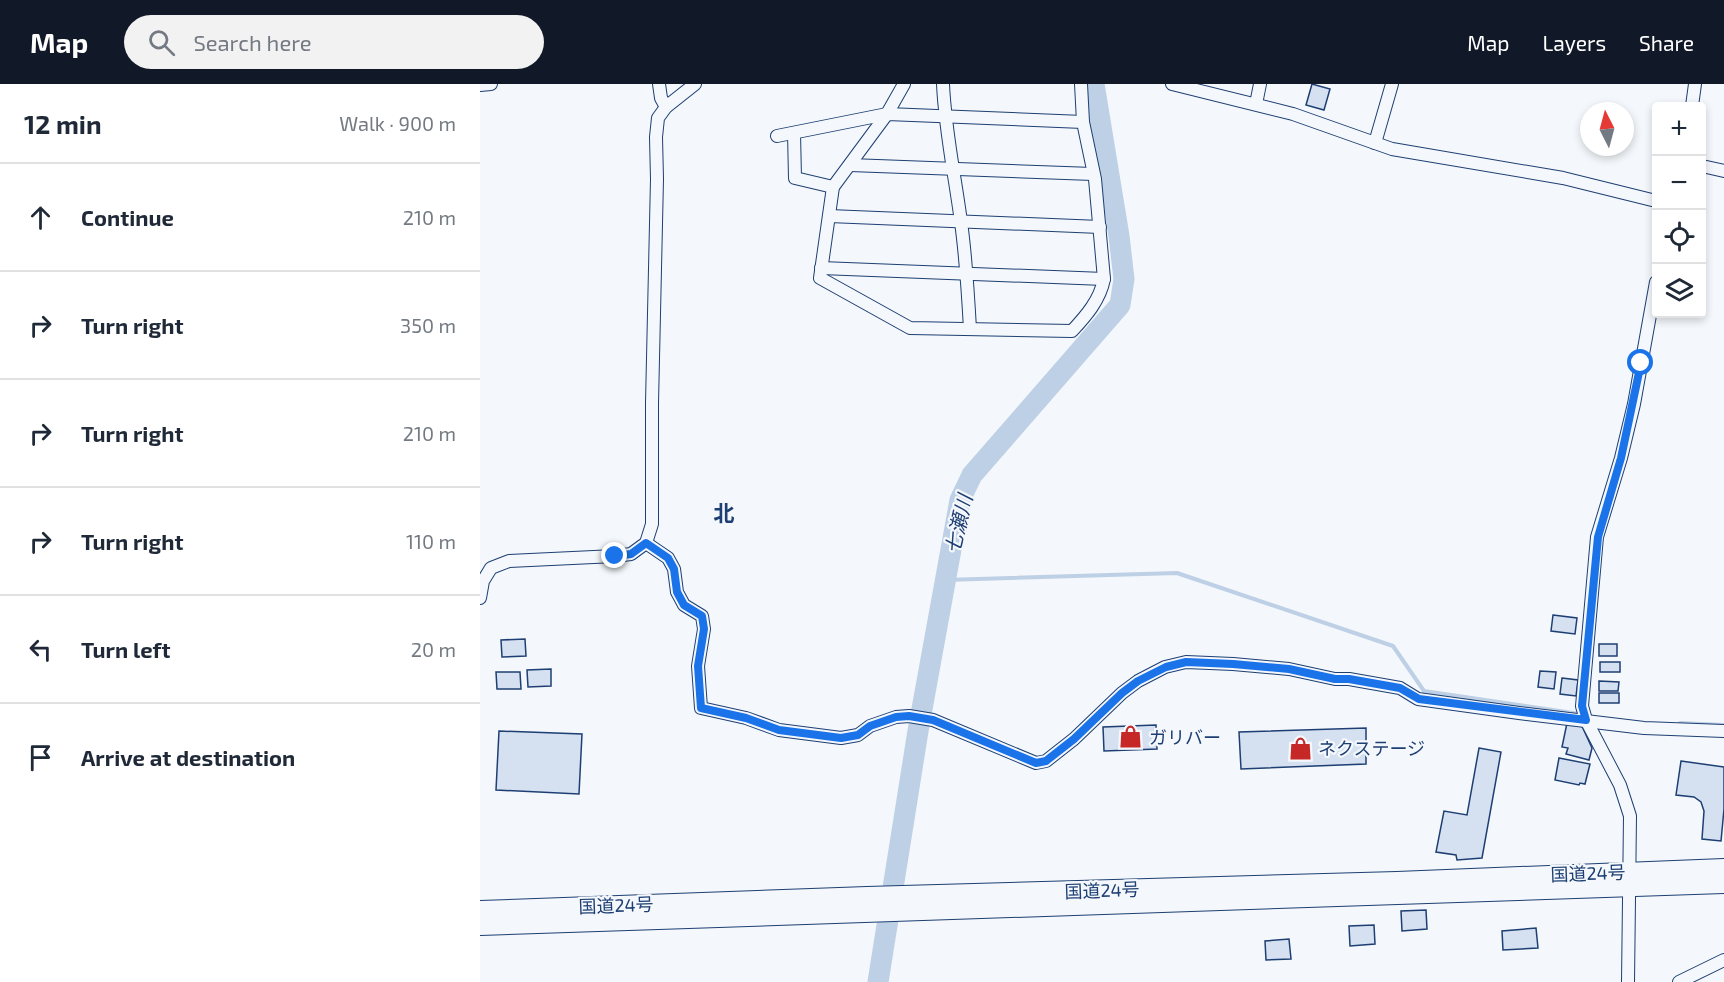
<!DOCTYPE html>
<html lang="en">
<head>
<meta charset="utf-8">
<style>
	body { margin:0; font-family:"Exo 2","Noto Sans JP",sans-serif; background:#f2f2f3; color:#1f2937 }
	.controls { position:absolute; right:18px; top:18px; display:grid; overflow:hidden; border-radius:6px; box-shadow:0 3px 9px #0003 }
	.controls button { width:54px; height:54px; display:grid; place-items:center; padding:0; border:0; border-bottom:2px solid #e0e1e3; background:#fff; color:#1f2937; font:30px sans-serif }
	.compass { position:absolute; left:1100px; top:18px; width:54px; height:54px; border-radius:50%; background:#fff; box-shadow:0 3px 9px #0003; rotate:354deg }
	.stop { position:absolute; width:18px; height:18px; margin:-14px; border:4px solid #1a73e8; border-radius:50%; background:#fff }
	.stop.end { background:#1a73e8; border-color:#fff; box-shadow:0 2px 6px #0008 }
	.list { margin:0; padding:0; list-style:none }
	h2 { display:flex; justify-content:space-between; align-items:center; height:78px; margin:0; padding:0 24px; font-size:26px }
	h2 small { font-size:20px; font-weight:400; color:#747a83 }
	.list li { display:grid; grid-template-columns:39px 1fr auto; gap:18px; align-items:center; box-sizing:border-box; height:108px; padding:0 24px; border-top:2px solid #e0e1e3 }
	.list b { display:block; font-size:22px; white-space:nowrap }
	.list em { font-size:20px; font-style:normal; color:#747a83 }
	.icon { flex:none; width:33px; height:33px; fill:none; stroke:currentColor; stroke-width:2; stroke-linecap:round; stroke-linejoin:round }
	.map { position:relative; flex:none; width:1244px; height:898px; overflow:hidden }
	header { display:flex; align-items:center; gap:36px; box-sizing:border-box; height:84px; padding:0 30px; background:#111827; color:#fff }
	header strong { font-size:28px }
	nav { display:flex; gap:33px; margin-inline-start:auto; font-size:21px }
	.search { width:420px; height:54px; background:#f2f2f3; display:flex; align-items:center; gap:15px; box-sizing:border-box; padding:0 21px; border-radius:33px; color:#747a83; font-size:22px }
	main { display:flex }
	aside { flex:1; background:#fff }
	.map>svg:first-child { display:block }
</style>
</head>
<body>
<header>
<strong>Map</strong>
<div class="search"><svg class="icon" aria-label="search" viewBox="0 0 24 24"><circle cx="10" cy="10" r="6"/><path d="M15 15l6 6"/></svg>Search here</div>
<nav><a>Map</a><a>Layers</a><a>Share</a></nav>
</header>
<main>
<aside>
<h2>12 min<small>Walk · 900 m</small></h2>
<ul class="list">
<li><svg class="icon" aria-label="ahead" viewBox="0 0 24 24"><path d="M12 20V5M6 11l6-6 6 6"/></svg><div><b>Continue</b></div><em>210 m</em></li>
<li><svg class="icon" aria-label="right" viewBox="0 0 24 24"><path d="M7 20v-9h11M14 6l5 5-5 5"/></svg><div><b>Turn right</b></div><em>350 m</em></li>
<li><svg class="icon" aria-label="right" viewBox="0 0 24 24"><path d="M7 20v-9h11M14 6l5 5-5 5"/></svg><div><b>Turn right</b></div><em>210 m</em></li>
<li><svg class="icon" aria-label="right" viewBox="0 0 24 24"><path d="M7 20v-9h11M14 6l5 5-5 5"/></svg><div><b>Turn right</b></div><em>110 m</em></li>
<li><svg class="icon" aria-label="left" viewBox="0 0 24 24"><path d="M17 20v-9H6M10 6l-5 5 5 5"/></svg><div><b>Turn left</b></div><em>20 m</em></li>
<li><svg class="icon" aria-label="arrive" viewBox="0 0 24 24"><path d="M6 21V4h12l-3 4 3 4H6"/></svg><div><b>Arrive at destination</b></div></li>
</ul>
</aside>
<div class="map">
<svg width="1244" height="898" viewBox="0 0 1244 898">
	<rect width="100%" height="100%" fill="#f4f7fb"/>
	<g fill="none" stroke-linecap="round" stroke-linejoin="round">
		<g stroke="#bed0e5" stroke-width="4">
			<polyline points="465,496 697,489 913,562 944,607 1100,630"/>
			<polyline points="1200,639 1244,641"/>
		</g>
		<polyline stroke="#bed0e5" stroke-width="21" points="398,898 438,647 480,416 492,391 640,221 644,195 639,152 614,0"/>
	</g>
	<g fill="#d5e0f0" stroke="#1d3f73" stroke-width="1.5">
		<polygon points="832,0 850,5 844,26 826,21"/>
		<polygon points="1073,531 1097,534 1095,550 1071,547"/>
		<polygon points="45,555 46,572 22,573 21,556"/>
		<rect x="1119" y="560" width="18" height="12"/>
		<rect x="1120" y="578" width="20" height="10"/>
		<polygon points="71,585 71,602 48,603 47,586"/>
		<polygon points="1060,587 1076,588 1074,605 1058,603"/>
		<polygon points="16,588 40,588 41,605 17,605"/>
		<polygon points="1082,594 1098,596 1096,612 1080,610"/>
		<polygon points="1119,597 1139,598 1138,607 1119,607"/>
		<rect x="1119" y="609" width="20" height="10"/>
		<polygon points="1087,639 1101,640 1112,664 1109,676 1086,670 1088,664 1082,663"/>
		<polygon points="676,641 677,665 624,667 623,643"/>
		<polygon points="886,644 886,680 761,685 759,648"/>
		<polygon points="19,647 102,650 99,710 16,706"/>
		<polygon points="999,664 1021,668 1002,774 977,776 976,771 956,768 964,727 987,731"/>
		<polygon points="1079,674 1110,680 1105,700 1100,699 1099,701 1075,696"/>
		<polygon points="1201,677 1244,683 1244,725 1241,757 1222,755 1224,727 1221,718 1214,713 1196,711"/>
		<polygon points="946,826 947,845 922,847 921,827"/>
		<polygon points="894,841 895,860 870,862 869,842"/>
		<polygon points="1056,844 1058,864 1023,866 1022,847"/>
		<polygon points="809,855 811,875 786,876 785,857"/>
	</g>
	<g fill="none" stroke-linecap="round" stroke-linejoin="round">
		<defs>
			<g id="minor">
				<polyline points="179,0 181,14 186,23"/>
				<path d="M424 0 407 30 353 103 340 194 430 244 592 247C606 232 620 216 624 195L615 95 603 38 601 0"/>
				<path d="M463 0C465 47 475 92 481 138 486 174 488 209 490 245"/>
				<polyline points="692,0 813,30 912,65 1083,94 1176,117"/>
				<polyline points="0,1 11,0"/>
				<polyline points="776,20 780,0"/>
				<polyline points="1212,22 1215,0"/>
				<polyline points="314,49 315,94 353,103"/>
				<polyline points="297,52 407,30 603,38"/>
				<polyline points="895,59 912,0"/>
				<polyline points="370,81 613,90"/>
				<polyline points="1222,82 1244,87"/>
				<polyline points="349,132 620,143"/>
				<polyline points="341,184 624,195"/>
				<polyline points="166,459 188,474 194,485 197,508 204,521 222,532 224,545 218,582 221,624 266,634 299,646 361,654 378,651 390,642 416,633 429,632 453,636 556,679 566,677 594,655 642,609 658,597 685,583 706,578 753,580 809,585 855,595 869,595 920,604 938,615 1039,629 1164,644 1244,647"/>
				<polyline points="0,514 3,497 11,484 29,477 135,472 151,470 166,459 172,440 172,319 177,95 176,53 178,34 186,23 215,0"/>
				<polyline points="1148,898 1150,732 1140,701 1106,636 1102,622 1117,453 1141,374 1154,320 1176,198"/>
				<polyline points="1199,898 1244,876"/>
			</g>
			<g id="highway">
				<polyline points="0,826 387,812 917,797 1244,784"/>
				<polyline points="0,842 1244,800"/>
			</g>
		</defs>
		<use href="#minor" stroke="#1d3f73" stroke-width="14"/>
		<use href="#highway" stroke="#1d3f73" stroke-width="20"/>
		<use href="#minor" stroke="#f4f7fb" stroke-width="12"/>
		<use href="#highway" stroke="#f4f7fb" stroke-width="18"/>
	</g>
	<g fill="none" stroke-linecap="round" stroke-linejoin="round">
		<polyline stroke="#1a73e8" stroke-width="8" points="135,472 151,470 166,459 188,474 194,485 197,508 204,521 222,532 224,545 218,582 221,624 266,634 299,646 361,654 378,651 390,642 416,633 429,632 453,636 556,679 566,677 594,655 642,609 658,597 686,583 706,578 753,580 809,585 855,595 869,595 920,604 939,615 1106,636 1102,622 1118,453 1141,374 1161,279"/>
	</g>
	<defs>
		<symbol id="shop-bare" viewBox="-9 -9 18 18"><path d="M-5-2.5h2.3a2.7 3.5 0 0 1 5.4 0H5L5.5 6h-11ZM-1.5-2.5h3a1.5 2.3 0 0 0-3 0Z" fill="#c62828" stroke="#f4f7fb" stroke-width="2.5" paint-order="stroke"/></symbol>
	</defs>
	<g fill-rule="evenodd">
		<use href="#shop-bare" x="634" y="636" width="33" height="33"/>
		<use href="#shop-bare" x="804" y="648" width="33" height="33"/>
	</g>
	<g text-anchor="middle" dominant-baseline="central" stroke-width="4.5" stroke-linejoin="round" paint-order="stroke">
		<g font-size="18" fill="#1d3f73" stroke="#f4f7fb" text-anchor="start">
			<text x="669" y="653">ガリバー</text>
			<text x="838" y="664">ネクステージ</text>
		</g>
		<g font-size="18" fill="#1d3f73" stroke="#f4f7fb">
			<text transform="translate(1108 789) rotate(-2)">国道24号</text>
			<text transform="translate(622 806) rotate(-2)">国道24号</text>
			<text transform="translate(136 821) rotate(-2)">国道24号</text>
		</g>
		<g font-size="20" font-style="italic" fill="#1d3f73" stroke="#f4f7fb">
			<text transform="translate(478 440) rotate(-77)">七瀬川</text>
		</g>
		<g font-size="21" font-weight="bold" fill="#1d3f73" stroke="#f4f7fb">
			<text x="244" y="428">北</text>
		</g>
	</g>
</svg>
<div class="controls">
<button>+</button>
<button>−</button>
<button><svg class="icon" aria-label="locate" viewBox="0 0 24 24"><circle cx="12" cy="12" r="6"/><path d="M12 2v4M12 18v4M2 12h4M18 12h4"/></svg></button>
<button><svg class="icon" aria-label="layers" viewBox="0 0 24 24"><path d="M12 4l9 5-9 5-9-5zM3 14l9 5 9-5"/></svg></button>
</div>
<svg class="compass" viewBox="-18 -18 36 36"><path d="M0-13l5 13h-10z" fill="#e53935"/><path d="M0 13l5-13h-10z" fill="#747a83"/></svg>
<div class="stop" style="left:1161px;top:279px"></div>
<div class="stop end" style="left:135px;top:472px"></div>
</div>
</main>
</body>
</html>
